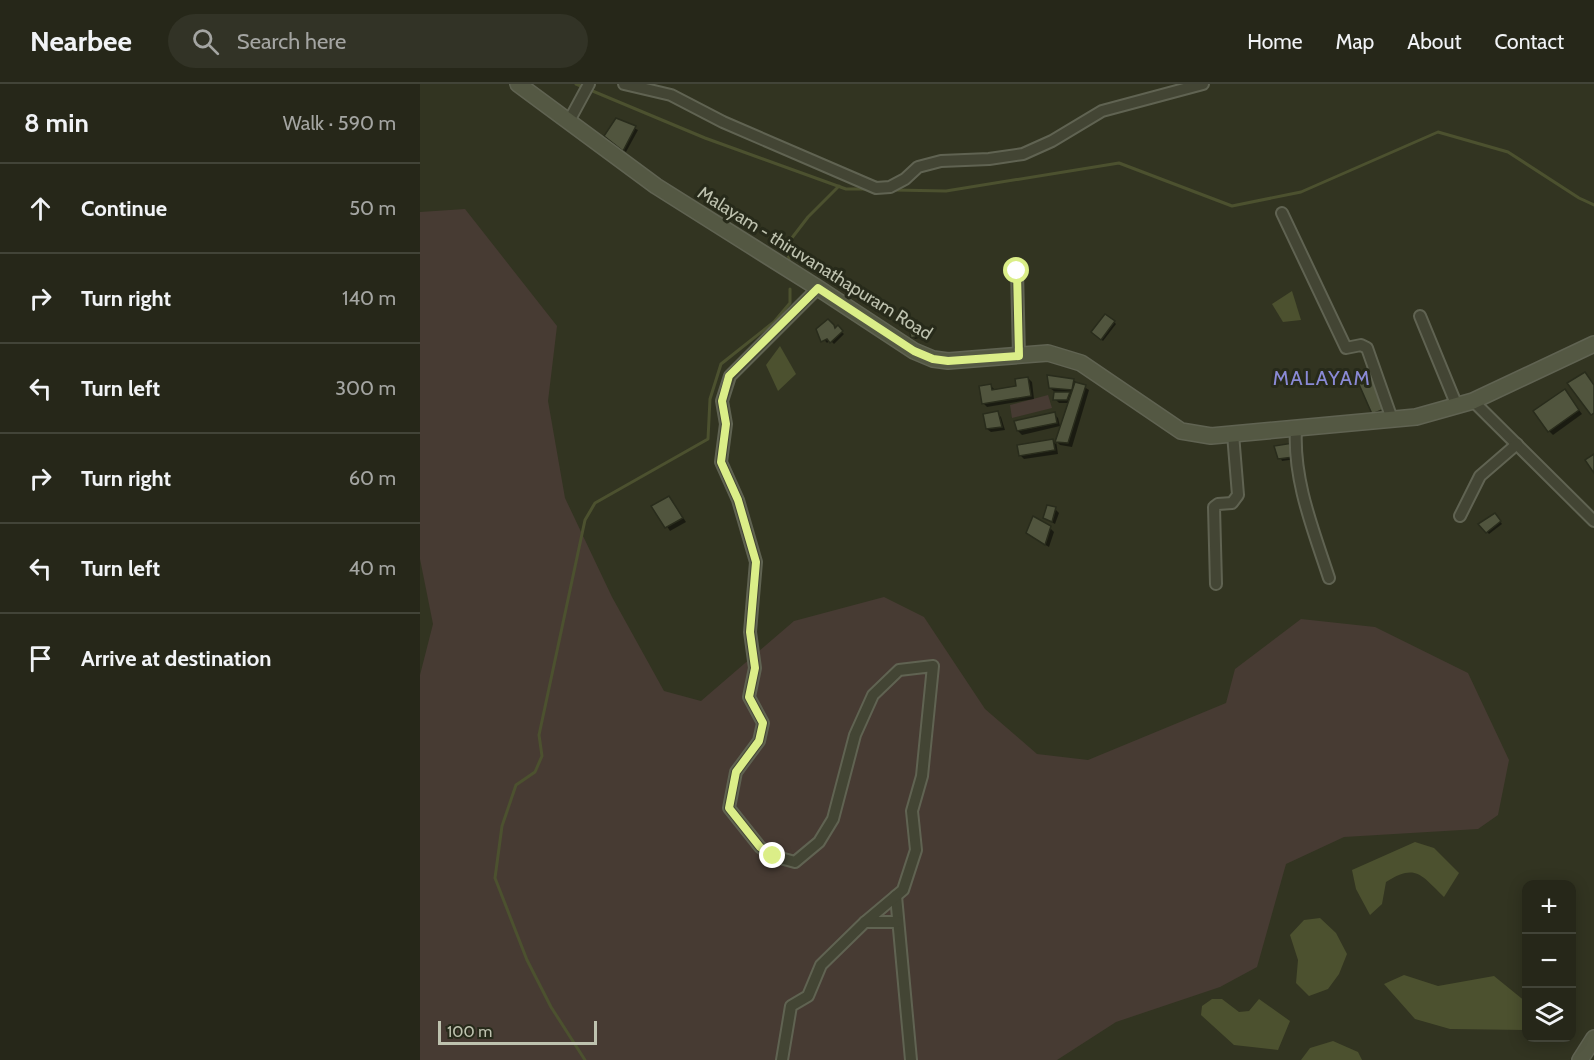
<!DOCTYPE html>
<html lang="en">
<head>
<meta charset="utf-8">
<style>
	body { margin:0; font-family:Cabin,sans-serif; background:#323326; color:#f1f3f6 }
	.controls { position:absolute; right:18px; bottom:18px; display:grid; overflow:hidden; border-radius:12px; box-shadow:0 3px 15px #0003 }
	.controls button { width:54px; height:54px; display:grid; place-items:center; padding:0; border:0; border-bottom:2px solid #424438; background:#262719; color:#f1f3f6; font:30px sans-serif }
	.scale { position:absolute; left:18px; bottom:15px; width:159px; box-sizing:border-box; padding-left:6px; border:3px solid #bec2af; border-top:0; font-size:16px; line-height:21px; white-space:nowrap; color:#bec2af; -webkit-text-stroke:4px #272a1a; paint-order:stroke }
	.stop { position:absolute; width:18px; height:18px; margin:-14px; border:4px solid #dbee88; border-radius:50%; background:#fff }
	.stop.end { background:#dbee88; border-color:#fff; box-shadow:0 2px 6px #0008 }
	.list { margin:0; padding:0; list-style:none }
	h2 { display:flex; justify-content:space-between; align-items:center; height:78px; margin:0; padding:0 24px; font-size:26px }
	h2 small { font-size:20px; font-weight:400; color:#a4a5a2 }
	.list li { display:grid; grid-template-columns:39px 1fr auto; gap:18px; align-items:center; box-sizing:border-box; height:90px; padding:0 24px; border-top:2px solid #424438 }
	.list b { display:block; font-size:22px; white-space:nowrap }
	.list em { font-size:20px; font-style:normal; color:#a4a5a2 }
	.icon { flex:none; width:33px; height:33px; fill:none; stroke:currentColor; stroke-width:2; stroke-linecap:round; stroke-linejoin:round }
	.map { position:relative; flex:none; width:1174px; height:976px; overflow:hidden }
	header { display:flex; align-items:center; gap:36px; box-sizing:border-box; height:84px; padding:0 30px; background:#262719; border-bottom:2px solid #424438 }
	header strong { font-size:28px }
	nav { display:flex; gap:33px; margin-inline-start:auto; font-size:21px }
	.search { width:420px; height:54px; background:#323326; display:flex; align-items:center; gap:15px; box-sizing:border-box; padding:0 21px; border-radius:33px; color:#a4a5a2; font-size:22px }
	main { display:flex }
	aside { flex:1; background:#262719 }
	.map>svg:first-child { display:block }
</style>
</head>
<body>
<header>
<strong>Nearbee</strong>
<div class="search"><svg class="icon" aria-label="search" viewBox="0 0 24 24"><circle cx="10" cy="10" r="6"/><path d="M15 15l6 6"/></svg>Search here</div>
<nav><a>Home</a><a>Map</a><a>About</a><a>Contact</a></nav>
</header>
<main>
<aside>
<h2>8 min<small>Walk · 590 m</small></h2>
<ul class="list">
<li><svg class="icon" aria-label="ahead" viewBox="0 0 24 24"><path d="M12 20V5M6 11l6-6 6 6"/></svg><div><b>Continue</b></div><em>50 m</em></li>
<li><svg class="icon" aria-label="right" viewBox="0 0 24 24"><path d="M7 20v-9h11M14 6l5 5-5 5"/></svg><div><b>Turn right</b></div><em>140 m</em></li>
<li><svg class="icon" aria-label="left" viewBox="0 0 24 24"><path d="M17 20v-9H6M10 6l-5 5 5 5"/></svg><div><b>Turn left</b></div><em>300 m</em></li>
<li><svg class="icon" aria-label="right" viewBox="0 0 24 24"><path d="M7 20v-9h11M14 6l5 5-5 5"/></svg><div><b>Turn right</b></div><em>60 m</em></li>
<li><svg class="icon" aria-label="left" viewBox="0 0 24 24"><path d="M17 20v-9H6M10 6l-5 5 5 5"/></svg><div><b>Turn left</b></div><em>40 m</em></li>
<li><svg class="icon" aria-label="arrive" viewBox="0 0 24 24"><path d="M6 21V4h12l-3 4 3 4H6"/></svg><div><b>Arrive at destination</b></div></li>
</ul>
</aside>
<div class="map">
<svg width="1174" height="976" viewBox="0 0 1174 976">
	<rect width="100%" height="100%" fill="#323421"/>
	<g fill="#473b33">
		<polygon points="45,125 137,242 128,317 145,414 192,513 244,607 281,617 374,537 464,513 504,533 565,625 617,670 668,676 806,619 815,585 881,535 955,543 1048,589 1089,676 1078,731 1058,745 924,753 866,780 837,883 800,903 696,938 637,976 0,976 0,591 13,540 0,475 0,128"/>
		<polygon points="628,311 632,324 592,334 590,321"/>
	</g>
	<g fill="#4c512f">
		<polygon points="872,207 881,236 863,238 852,220"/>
		<polygon points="360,262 376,290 358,307 346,281"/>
		<path d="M995 758 1014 764 1039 789 1024 813C1001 791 996 779 966 798L962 820 950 831 936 805 932 786Z"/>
		<polygon points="900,834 916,849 927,870 919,890 908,905 889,912 876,899 878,876 870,851 884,836"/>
		<polygon points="984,891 1018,902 1074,892 1106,918 1106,946 1030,945 995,935 964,900"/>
		<polygon points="792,915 802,915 819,928 829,927 839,915 870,937 858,966 814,961 781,931 782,922"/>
		<polygon points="913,957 938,968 942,976 881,976 890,964"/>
	</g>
	<g fill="#0007">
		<polygon points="197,36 218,46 206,68 186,51"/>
		<polygon points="408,237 424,250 414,260 410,256 407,259 397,248"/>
		<polygon points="694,238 696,240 683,257 675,250"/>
		<polygon points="501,244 506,246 508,252 495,255 493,253"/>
		<polygon points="608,294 612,298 614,315 567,323 563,319 571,302 575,306 597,304"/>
		<polygon points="653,296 669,306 652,363 640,361 636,357 649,319 639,319 635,315 635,308 630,304"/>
		<polygon points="1148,311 1162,330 1133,351 1129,347"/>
		<polygon points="577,329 581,333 585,346 571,348 567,345"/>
		<polygon points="634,330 638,334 640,342 602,351 598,347"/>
		<polygon points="633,357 636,360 636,357 638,370 604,375 600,371"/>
		<polygon points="856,363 876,375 862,377"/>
		<polygon points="252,417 266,438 250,447 234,422"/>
		<polygon points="635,425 639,429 635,440 624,434"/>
		<polygon points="1077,433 1082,440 1069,450 1060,440"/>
		<polygon points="630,444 634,448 629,463 612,453"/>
	</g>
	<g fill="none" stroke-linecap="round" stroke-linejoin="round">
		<g stroke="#4c512f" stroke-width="3">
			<polyline points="156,0 285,54 426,105 449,105"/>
			<polyline points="474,106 526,107 699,79 812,122 881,108 1018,48 1088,68 1159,114 1174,121"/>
			<polyline points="369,180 368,159 388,133 419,102"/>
			<polyline points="165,976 131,923 107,876 75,794 82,742 96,701 115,688 122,672 119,651 165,436 175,419 288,355 290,315 301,280 354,238 370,219 370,205"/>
		</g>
	</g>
	<g fill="#51553e" stroke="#292c1c" stroke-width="1.5">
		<polygon points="196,34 216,42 203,67 184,52"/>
		<polygon points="685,230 695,237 681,256 671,248"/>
		<polygon points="408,235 414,241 415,244 418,241 423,247 410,259 407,255 401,258 396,245"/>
		<polygon points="497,236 501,243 504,242 507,250 491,254 487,238"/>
		<polygon points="1165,288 1174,301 1174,329 1171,331 1147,299"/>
		<polygon points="627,291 654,295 652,306 629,304"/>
		<polygon points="608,293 611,312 562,320 559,302 571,300 572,306 596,302 595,295"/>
		<polygon points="957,293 967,324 952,330 938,298"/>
		<polygon points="655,298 666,301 648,359 635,358"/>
		<polygon points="1145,305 1159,326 1128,348 1113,327"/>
		<polygon points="634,308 650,308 647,316 633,316"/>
		<polygon points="578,327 582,343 566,345 563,330"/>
		<polygon points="635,328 637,339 597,347 594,337"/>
		<polygon points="633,355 635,366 599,372 597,361"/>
		<polygon points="873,359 874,373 858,375 854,362"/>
		<polygon points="1174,370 1174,389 1165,376"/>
		<polygon points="249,412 263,434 245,444 231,422"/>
		<polygon points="627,421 636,423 632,438 623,434"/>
		<polygon points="1075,429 1081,437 1066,449 1058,440"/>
		<polygon points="613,432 631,442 625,461 606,449"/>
	</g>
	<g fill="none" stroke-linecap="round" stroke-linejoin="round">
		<defs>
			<g id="street">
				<polyline points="204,0 251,11 303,38 456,104 470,103 485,95 498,83 521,77 569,75 603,70 632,57 682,27 783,0"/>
				<polyline points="149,37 169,0"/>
				<polyline points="862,129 926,264 941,261 947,264 972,335"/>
				<polyline points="597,187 599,272"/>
				<polyline points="1000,232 1037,322"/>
				<polyline points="1053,317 1174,437"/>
				<path d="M876 345C873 396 893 445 909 494"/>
				<polyline points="1040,432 1060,392 1097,360"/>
				<polyline points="796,500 794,423 798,420 812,419 818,411 813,350"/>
				<polyline points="476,812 491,976"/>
				<polyline points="445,838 478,838"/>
				<polyline points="362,976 371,922 388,912 401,881 445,838 483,806 496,766 492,727 502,692 513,582 479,586 453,611 435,651 413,735 399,758 375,778 353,772 340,763 309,724 316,688 339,657 343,639 329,613 335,584 330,548 336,478 318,416 301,378 306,340 302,317 310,292 398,204"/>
			</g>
			<g id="secondary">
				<polyline points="98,0 236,102 398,204 494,267 513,275 528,277 628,269 661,279 761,347 791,352 996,333 1053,317 1174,260"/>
				<polyline points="1160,976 1174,954"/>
			</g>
		</defs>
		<use href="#street" stroke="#606352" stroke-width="14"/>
		<use href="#secondary" stroke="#606352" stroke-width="18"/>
		<use href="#street" stroke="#434534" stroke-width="10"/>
		<use href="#secondary" stroke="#545843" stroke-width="15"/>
	</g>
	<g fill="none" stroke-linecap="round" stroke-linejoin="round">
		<polyline stroke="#dbee88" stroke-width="8" points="353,772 340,763 309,724 316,688 339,657 343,639 329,613 335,584 330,548 336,478 318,416 301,378 306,340 302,317 309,292 398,204 494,267 513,275 528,277 599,272 597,187"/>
	</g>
	<g text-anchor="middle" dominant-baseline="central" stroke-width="6" stroke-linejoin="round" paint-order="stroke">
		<g font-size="18" fill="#bec2af" stroke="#272a1a">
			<text transform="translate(395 179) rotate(32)">Malayam - thiruvanathapuram Road</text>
		</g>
		<g font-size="20" letter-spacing="1.5" fill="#8a8ad6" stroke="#272a1a">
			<text x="902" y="294">MALAYAM</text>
		</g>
	</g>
</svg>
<div class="controls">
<button>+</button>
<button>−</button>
<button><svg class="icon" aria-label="layers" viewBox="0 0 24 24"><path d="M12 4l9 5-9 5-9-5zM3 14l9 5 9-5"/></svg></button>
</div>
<div class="scale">100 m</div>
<div class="stop" style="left:597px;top:187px"></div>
<div class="stop end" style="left:353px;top:772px"></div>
</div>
</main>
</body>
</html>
